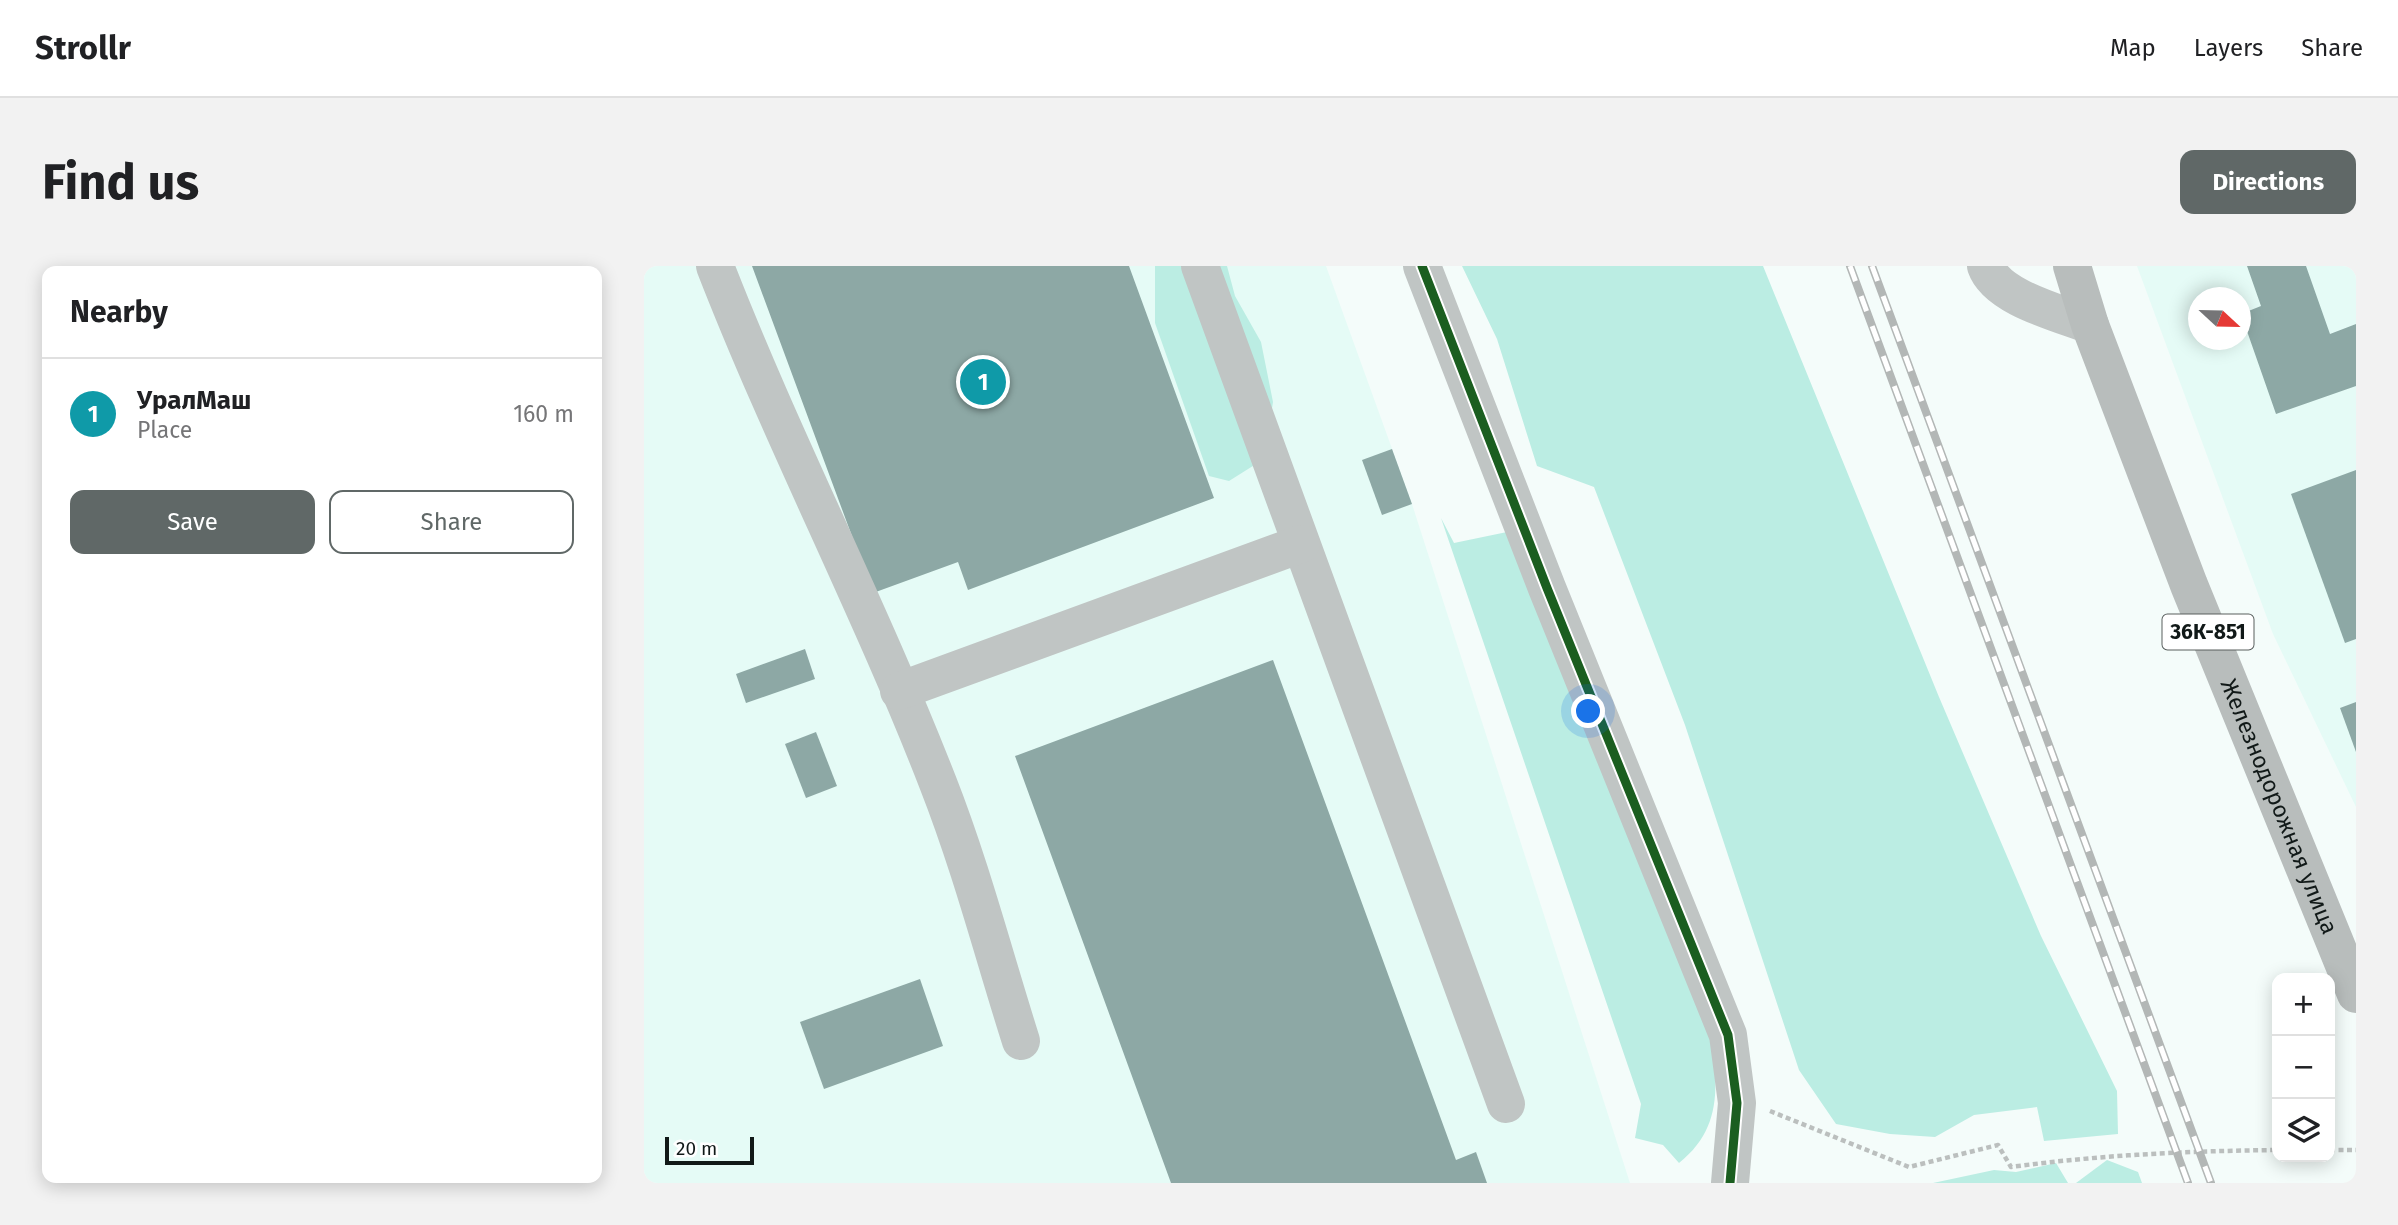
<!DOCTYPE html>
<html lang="en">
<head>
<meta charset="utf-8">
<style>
	body { margin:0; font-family:"Fira Sans",sans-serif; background:#f2f2f2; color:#202124 }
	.controls { position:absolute; right:21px; bottom:21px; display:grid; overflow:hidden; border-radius:14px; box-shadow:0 4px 18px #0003 }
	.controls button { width:63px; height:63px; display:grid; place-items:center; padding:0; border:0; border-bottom:2px solid #e0e0e0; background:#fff; color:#202124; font:35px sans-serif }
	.compass { position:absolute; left:1544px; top:21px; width:63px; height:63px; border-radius:50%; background:#fff; box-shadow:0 4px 18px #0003; rotate:112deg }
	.scale { position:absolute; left:21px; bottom:18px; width:89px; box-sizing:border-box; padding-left:7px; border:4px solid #111918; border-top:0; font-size:19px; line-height:24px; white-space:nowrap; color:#111918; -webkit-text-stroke:5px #fff; paint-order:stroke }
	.you { position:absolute; left:945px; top:446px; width:24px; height:24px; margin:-18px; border:5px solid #fff; border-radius:50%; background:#1a73e8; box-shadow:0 0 0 10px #1a73e833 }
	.badge { display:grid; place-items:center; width:46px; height:46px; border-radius:50%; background:#606867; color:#fff; font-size:23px; font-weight:700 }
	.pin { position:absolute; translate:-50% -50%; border:4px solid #fff; box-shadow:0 2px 7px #0006 }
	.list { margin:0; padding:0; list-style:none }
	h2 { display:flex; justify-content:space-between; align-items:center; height:91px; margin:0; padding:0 28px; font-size:30px }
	h2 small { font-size:23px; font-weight:400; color:#757577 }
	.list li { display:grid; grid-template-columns:46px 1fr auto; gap:21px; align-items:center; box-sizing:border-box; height:112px; padding:0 28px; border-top:2px solid #e0e0e0 }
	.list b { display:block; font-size:26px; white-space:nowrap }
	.list p { margin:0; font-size:23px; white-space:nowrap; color:#757577 }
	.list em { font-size:23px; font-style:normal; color:#757577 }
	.actions { display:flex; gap:14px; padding:21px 28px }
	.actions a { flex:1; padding:16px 0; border:2px solid #606867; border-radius:14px; text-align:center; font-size:24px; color:#606867 }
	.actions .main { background:#606867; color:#fff }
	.icon { flex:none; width:38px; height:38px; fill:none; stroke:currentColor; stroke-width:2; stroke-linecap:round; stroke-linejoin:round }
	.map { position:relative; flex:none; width:1712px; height:917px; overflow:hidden; border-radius:14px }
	header { display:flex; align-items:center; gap:42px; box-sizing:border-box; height:98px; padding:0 35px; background:#fff; border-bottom:2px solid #e0e0e0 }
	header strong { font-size:33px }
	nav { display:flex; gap:38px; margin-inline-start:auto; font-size:24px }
	.intro { display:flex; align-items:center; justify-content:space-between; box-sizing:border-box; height:168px; padding:0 42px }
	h1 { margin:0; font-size:49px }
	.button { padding:18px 32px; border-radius:14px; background:#606867; color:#fff; font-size:24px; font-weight:700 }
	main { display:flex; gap:42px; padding:0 42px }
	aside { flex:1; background:#fff; border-radius:14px; box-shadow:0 4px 18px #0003 }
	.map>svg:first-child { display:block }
</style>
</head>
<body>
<header>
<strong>Strollr</strong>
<nav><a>Map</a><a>Layers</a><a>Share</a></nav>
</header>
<div class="intro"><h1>Find us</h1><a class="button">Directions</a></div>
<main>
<aside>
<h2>Nearby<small></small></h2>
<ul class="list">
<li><span class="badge" style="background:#0f9aa8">1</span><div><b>УралМаш</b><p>Place</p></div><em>160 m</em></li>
</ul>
<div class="actions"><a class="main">Save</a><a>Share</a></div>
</aside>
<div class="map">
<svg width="1712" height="917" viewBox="0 0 1712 917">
	<rect width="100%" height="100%" fill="#f4fcfa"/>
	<g fill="#e5fbf6" fill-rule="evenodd">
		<polygon points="0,0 682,0 768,238 986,917 0,917"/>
		<path d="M1493 0H1712V541L1629 368ZM1554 32H1596V74H1554Z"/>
	</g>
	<g fill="#bbede3">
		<polygon points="511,0 583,0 591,30 617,76 629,136 620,193 585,215 565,210 511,57"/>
		<polygon points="818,0 1119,0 1295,431 1397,670 1473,825 1474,868 1400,875 1393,841 1330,849 1291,871 1246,868 1192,858 1155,804 1041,459 950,221 893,200 853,73"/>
		<path d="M797 252 810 277 863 266 1063 747C1071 803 1086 857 1035 897L1019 879 991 872 997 838Z"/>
		<polygon points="1463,894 1494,906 1498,917 1432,917"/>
		<polygon points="1412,897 1424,917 1289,917 1350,904 1372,906"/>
	</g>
	<g fill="#8da8a5">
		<polygon points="108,0 485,0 570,232 324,324 314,296 229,327"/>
		<polygon points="1603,0 1662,0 1686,68 1712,58 1712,120 1632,148 1597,48 1617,40"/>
		<polygon points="748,183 768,238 738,249 718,194"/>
		<polygon points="1712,204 1712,373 1701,377 1647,228"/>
		<polygon points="161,383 171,413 102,437 92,408"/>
		<polygon points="629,394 812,894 832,886 843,917 527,917 371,490"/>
		<polygon points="1712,436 1712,486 1696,442"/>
		<polygon points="172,466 193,520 162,532 141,478"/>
		<polygon points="276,713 299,780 180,823 156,756"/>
	</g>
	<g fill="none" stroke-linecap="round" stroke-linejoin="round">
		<g stroke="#bbbfbe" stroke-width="4.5" stroke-dasharray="5 3.5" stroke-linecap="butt">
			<path d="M1126 845 1265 901 1354 879 1367 901C1456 889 1543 885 1633 884"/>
			<polyline points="1686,884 1712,884"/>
		</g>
		<g stroke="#c0c5c4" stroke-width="38">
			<path d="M71 0C139 175 226 342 294 517 327 601 350 690 377 775"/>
			<polyline points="556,0 862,838"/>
			<polyline points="778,0 903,322 1084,769 1093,837 1086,917"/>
			<path d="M1342 0C1353 32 1416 47 1446 59"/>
			<polyline points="255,425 657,278"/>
		</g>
		<path stroke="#b8bdbc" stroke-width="38" id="s1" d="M1428 0 1446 59 1545 319 1712 728"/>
		<defs>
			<g id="rail">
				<polyline points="1206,0 1544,917"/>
				<polyline points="1228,0 1567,917"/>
			</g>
		</defs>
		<use href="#rail" stroke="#b3b7b6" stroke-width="8"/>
		<use href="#rail" stroke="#fff" stroke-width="5" stroke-dasharray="16" stroke-linecap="butt"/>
		<defs>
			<polyline id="cycleway" points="778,0 903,322 1084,769 1093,837 1086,917"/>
		</defs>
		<use href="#cycleway" stroke="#fff" stroke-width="13"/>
		<use href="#cycleway" stroke="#1b5e20" stroke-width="9"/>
	</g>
	<g text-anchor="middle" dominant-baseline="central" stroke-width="7" stroke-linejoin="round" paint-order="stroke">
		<rect fill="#fff" stroke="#585e5d" stroke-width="2" x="1518.5" y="348.5" width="91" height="35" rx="5"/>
		<g font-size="21" font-weight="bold" fill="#111918">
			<text x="1564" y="366">36К-851</text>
		</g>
		<g font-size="23" fill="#111918" stroke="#fff">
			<text stroke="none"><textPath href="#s1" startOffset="579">Железнодорожная улица</textPath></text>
		</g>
	</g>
</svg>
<div class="controls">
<button>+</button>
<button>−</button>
<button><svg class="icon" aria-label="layers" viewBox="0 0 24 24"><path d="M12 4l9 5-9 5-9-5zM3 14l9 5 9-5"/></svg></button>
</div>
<svg class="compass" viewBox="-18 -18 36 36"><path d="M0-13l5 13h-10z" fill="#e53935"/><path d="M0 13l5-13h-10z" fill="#757577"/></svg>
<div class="scale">20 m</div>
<div class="you"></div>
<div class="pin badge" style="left:339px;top:116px;background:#0f9aa8">1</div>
</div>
</main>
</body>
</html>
